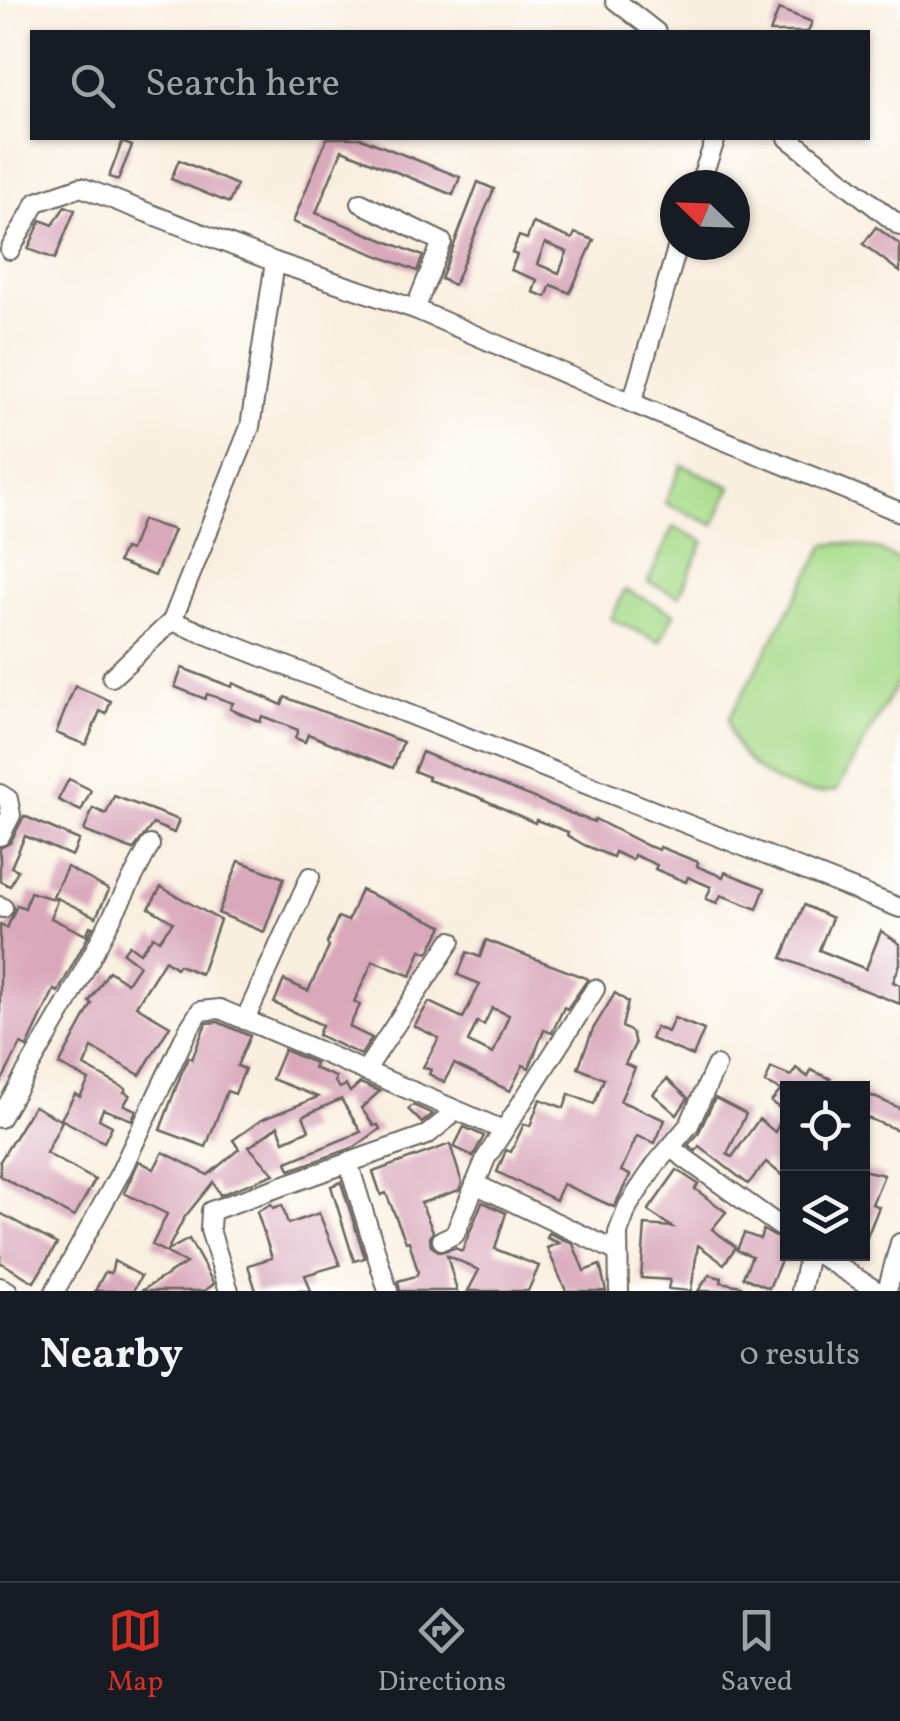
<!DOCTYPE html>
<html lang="en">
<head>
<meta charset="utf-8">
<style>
	body { margin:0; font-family:Vollkorn,serif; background:#242831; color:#f1f3f6 }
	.controls { position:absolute; right:30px; bottom:30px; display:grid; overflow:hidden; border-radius:0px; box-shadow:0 2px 8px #0004 }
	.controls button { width:90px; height:90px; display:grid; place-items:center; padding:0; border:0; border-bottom:2px solid #363941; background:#171b24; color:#f1f3f6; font:50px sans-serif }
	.compass { position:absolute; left:660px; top:170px; width:90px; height:90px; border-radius:50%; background:#171b24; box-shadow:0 2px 8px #0004; rotate:293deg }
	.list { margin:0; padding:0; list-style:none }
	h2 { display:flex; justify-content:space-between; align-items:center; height:130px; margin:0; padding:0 40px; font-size:42px }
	h2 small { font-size:32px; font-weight:400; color:#9ea1a6 }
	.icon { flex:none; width:55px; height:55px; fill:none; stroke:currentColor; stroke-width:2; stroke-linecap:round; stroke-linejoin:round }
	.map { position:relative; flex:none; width:900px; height:1291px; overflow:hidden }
	.search { position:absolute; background:#171b24; box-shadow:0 2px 8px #0004; left:30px; right:30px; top:30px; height:110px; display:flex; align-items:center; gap:25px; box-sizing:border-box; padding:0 35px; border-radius:0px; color:#9ea1a6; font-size:38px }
	.sheet { height:290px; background:#171b24 }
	nav { display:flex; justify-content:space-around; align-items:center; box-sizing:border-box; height:140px; border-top:2px solid #363941; background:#171b24; font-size:28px; color:#9ea1a6 }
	nav a { display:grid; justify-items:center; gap:5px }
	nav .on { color:#d93025 }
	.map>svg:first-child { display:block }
</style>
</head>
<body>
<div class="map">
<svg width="900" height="1291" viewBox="0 0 900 1291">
	<rect width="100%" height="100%" fill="#fff"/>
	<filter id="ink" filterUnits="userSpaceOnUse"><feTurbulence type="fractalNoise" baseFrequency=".01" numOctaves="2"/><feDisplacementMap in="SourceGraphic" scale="20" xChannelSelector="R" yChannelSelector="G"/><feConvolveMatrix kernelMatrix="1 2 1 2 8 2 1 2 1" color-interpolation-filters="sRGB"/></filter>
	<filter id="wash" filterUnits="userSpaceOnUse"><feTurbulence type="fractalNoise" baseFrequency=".0048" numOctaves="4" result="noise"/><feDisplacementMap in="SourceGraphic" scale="40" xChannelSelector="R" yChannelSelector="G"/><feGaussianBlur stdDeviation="2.25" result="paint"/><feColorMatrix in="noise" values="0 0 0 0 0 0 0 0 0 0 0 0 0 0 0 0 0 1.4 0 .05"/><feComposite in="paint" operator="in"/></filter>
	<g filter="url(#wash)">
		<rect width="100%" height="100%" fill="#f9efdf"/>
		<g fill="#a9dc8b" stroke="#627c54" stroke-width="2.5">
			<polygon points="682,465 731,487 714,525 665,503"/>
			<polygon points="673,527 704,541 679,596 648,582"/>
			<path d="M846 543 880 550 900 561V678L837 790C795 803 728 764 729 718L825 545Z"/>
			<polygon points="625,590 674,613 660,642 611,619"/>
		</g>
		<g id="blocks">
			<g fill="#d9a9bb" fill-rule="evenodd">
				<polygon points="779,9 812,22 808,32 770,32"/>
				<polygon points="327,138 361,138 460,177 453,195 342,150 316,213 423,256 417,271 293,222"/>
				<polygon points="122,142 132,146 118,180 109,177"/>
				<polygon points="179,160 237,185 229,203 171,179"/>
				<polygon points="478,182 494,189 454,285 441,279"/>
				<polygon points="65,206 75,210 55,259 28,249 41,220 53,225"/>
				<path d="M533 223 572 239 575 233 594 240 570 293 551 285 546 297 533 292 537 280 511 270 517 255 512 253 519 236 527 239ZM545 243 567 252 559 273 537 264Z"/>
				<polygon points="876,227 900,245 900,272 863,244"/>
				<polygon points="142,520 174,530 155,576 118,562 124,549 130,551"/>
				<polygon points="182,668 232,687 233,683 282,705 285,697 403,742 393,768 308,734 305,742 295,738 298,730 262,716 260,722 230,709 233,703 207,694 205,699 175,687"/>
				<polygon points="75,686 111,701 106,714 100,711 86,745 56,733"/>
				<polygon points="422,752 575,815 594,822 595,819 648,846 659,850 660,847 698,862 697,866 701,868 723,877 725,872 765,888 757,909 721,895 717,903 706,899 711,887 688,877 686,882 655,869 657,865 634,855 632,860 615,852 613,857 584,845 567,835 568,832 536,820 535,823 476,796 428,780 429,777 414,771"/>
				<polygon points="69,779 91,790 81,811 58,800"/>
				<polygon points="114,796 179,820 174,833 153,824 133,850 84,831 93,808 106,814"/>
				<polygon points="24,816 79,840 72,856 25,836 11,867 18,870 10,886 0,881 0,848 10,843"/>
				<polygon points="239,861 284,878 264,932 218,913"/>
				<polygon points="67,867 109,890 96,917 53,896"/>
				<polygon points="161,887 220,920 201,974 179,965 176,968 165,960 136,1006 170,1026 140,1075 92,1048 84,1066 126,1089 124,1092 130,1095 124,1105 136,1110 132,1120 103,1109 99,1119 112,1126 104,1142 61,1119 75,1094 80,1097 89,1080 59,1065 92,1004 89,1002 109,971 127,983 139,965 123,953 129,945 140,953 153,936 159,940 173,922 149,908"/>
				<polygon points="361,890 443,926 428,953 421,950 411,976 373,961 354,1002 360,1005 349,1027 372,1038 361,1055 318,1035 322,1025 274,1003 284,980 308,991 329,947 327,943 338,917 348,921"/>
				<polygon points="30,892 57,900 51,918 86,935 90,926 93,927 58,992 54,990 27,1047 21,1044 0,1084 0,925 7,928 17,905 25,908"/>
				<polygon points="804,905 832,918 819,950 866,969 881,931 900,944 900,964 893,982 900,985 900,1004 782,958"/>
				<path d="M486 940 588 979 567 1009 564 1007 552 1033 544 1030 529 1068 523 1065 510 1091 454 1064 444 1082 429 1074 431 1070 423 1067 439 1038 414 1026 429 1002 463 1018 480 984 458 975 467 952 480 957ZM492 1008 509 1015 493 1054 468 1042 477 1022 484 1025Z"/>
				<polygon points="615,993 628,1002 622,1027 632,1032 635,1044 625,1064 635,1068 620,1101 665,1120 655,1143 637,1136 621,1171 630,1175 614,1207 563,1184 556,1200 497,1172 506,1150 511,1152 524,1124 530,1126 540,1099 564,1108 569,1094 594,1104 604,1079 578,1068 593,1029"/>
				<polygon points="674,1018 704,1030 693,1056 651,1039 656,1027 668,1032"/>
				<polygon points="218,1022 250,1036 237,1066 245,1069 235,1094 227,1091 206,1147 160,1130 181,1074 189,1057 192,1059 204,1028 207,1023"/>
				<polygon points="284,1050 315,1063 313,1068 336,1077 335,1082 340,1088 346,1085 350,1092 360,1083 380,1091 361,1108 374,1126 378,1125 380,1129 355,1147 290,1170 287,1162 361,1132 341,1099 303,1116 309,1130 284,1141 278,1126 249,1147 274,1174 220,1195 213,1182 184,1218 167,1251 189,1239 214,1284 204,1291 141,1291 186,1263 152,1245 167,1214 124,1193 139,1161 154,1169 163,1152 208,1175 239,1149 233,1140 261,1120 318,1097 272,1079"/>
				<polygon points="771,1068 791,1076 796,1068 808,1077 811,1070 831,1079 827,1088 788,1088 788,1180 766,1162 748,1184 699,1146 696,1151 688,1145 698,1134 715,1098 746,1114 727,1154 732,1157 759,1119 775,1132 785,1112 771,1102 781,1090 765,1083"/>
				<polygon points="667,1079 688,1098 677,1115 653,1094"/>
				<polygon points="862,1092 900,1108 900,1131 862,1116"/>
				<polygon points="413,1105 433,1114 422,1123 408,1109"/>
				<polygon points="34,1106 62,1121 46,1153 95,1180 74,1217 0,1176 0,1161"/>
				<polygon points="464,1127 484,1136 473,1156 454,1147"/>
				<polygon points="450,1144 462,1183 459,1190 421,1203 433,1231 430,1238 431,1246 440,1252 455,1248 462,1251 482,1202 485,1203 506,1213 495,1249 539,1266 528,1291 468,1291 479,1270 447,1255 457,1291 400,1291 398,1281 416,1276 418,1272 409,1241 406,1242 386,1193 381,1195 373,1172"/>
				<polygon points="677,1170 698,1184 695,1189 726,1212 712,1229 736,1247 724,1264 698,1245 691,1291 668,1289 670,1280 641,1278 645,1225 672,1227 648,1211"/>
				<polygon points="862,1170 884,1175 872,1204 879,1207 863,1247"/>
				<polygon points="341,1182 365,1258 354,1261 331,1186"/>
				<polygon points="271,1204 273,1208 282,1205 288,1224 319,1213 340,1265 305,1275 311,1291 256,1291 248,1265 272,1258 257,1212"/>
				<polygon points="0,1213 57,1244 34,1282 0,1262"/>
				<polygon points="763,1230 788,1244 769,1288 743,1277 752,1256 737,1250 744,1233 760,1239"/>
				<polygon points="549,1233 573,1244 584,1271 600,1265 606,1291 566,1291 547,1248 559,1243 547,1238"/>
				<polygon points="114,1261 141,1276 133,1291 95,1291 105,1272 111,1273"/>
				<polygon points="709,1275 722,1278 721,1282 741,1286 741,1291 698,1291"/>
			</g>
		</g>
	</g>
	<g filter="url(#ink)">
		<use href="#blocks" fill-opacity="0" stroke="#696660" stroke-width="2.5"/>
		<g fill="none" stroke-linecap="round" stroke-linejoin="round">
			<defs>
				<g id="minor">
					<polyline points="615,0 656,32"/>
					<polyline points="788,138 900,226"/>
					<polyline points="699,185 716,138"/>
					<polyline points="361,203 442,242 415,309"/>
					<polyline points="10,250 37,202 81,187 275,262 415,309 632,403 900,512"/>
					<polyline points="632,403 678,245"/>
					<polyline points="172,621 900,908"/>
					<polyline points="112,677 172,621 250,427 275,262"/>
					<polyline points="0,794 8,799 11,815 0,836"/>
					<polyline points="0,906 3,908"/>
					<polyline points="245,1020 310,877"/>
					<polyline points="365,1071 451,941"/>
					<polyline points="0,1118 68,1001 150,845"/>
					<polyline points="672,1149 788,1232"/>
					<polyline points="348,1162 388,1291"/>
					<polyline points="475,1184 618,1252"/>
					<polyline points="442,1240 455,1234 486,1158 595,989"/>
					<polyline points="818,1254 877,1291"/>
					<polyline points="0,1287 8,1291"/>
					<polyline points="55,1291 120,1173 188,1030 200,1011 220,1009 503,1130"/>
					<polyline points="229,1291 210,1230 211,1211 427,1135 448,1118 452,1110"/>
					<polyline points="619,1291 618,1233 628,1206 656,1164 689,1125 716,1066"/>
					<polyline points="801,1291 809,1254"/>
					<polyline points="887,1291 900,1243"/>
				</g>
			</defs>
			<use href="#minor" stroke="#696660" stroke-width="22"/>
			<use href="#minor" stroke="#fff" stroke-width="18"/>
		</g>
	</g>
</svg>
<div class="controls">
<button><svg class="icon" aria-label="locate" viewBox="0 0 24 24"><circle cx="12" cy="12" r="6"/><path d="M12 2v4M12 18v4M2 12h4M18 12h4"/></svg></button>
<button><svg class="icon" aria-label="layers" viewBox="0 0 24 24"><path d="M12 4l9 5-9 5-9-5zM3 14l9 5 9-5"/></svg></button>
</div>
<svg class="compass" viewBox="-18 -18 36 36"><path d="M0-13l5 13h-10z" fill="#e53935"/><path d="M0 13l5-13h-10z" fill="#9ea1a6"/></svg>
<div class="search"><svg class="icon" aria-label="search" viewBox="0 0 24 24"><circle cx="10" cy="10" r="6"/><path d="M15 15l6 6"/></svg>Search here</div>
</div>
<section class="sheet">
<h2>Nearby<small>0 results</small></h2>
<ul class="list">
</ul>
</section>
<nav>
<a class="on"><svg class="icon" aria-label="map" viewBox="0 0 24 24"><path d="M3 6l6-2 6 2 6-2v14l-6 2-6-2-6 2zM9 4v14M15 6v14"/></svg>Map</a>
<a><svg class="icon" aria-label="directions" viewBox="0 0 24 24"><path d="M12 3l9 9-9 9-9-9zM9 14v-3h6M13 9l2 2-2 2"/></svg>Directions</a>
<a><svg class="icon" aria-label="saved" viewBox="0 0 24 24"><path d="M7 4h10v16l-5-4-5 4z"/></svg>Saved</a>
</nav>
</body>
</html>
